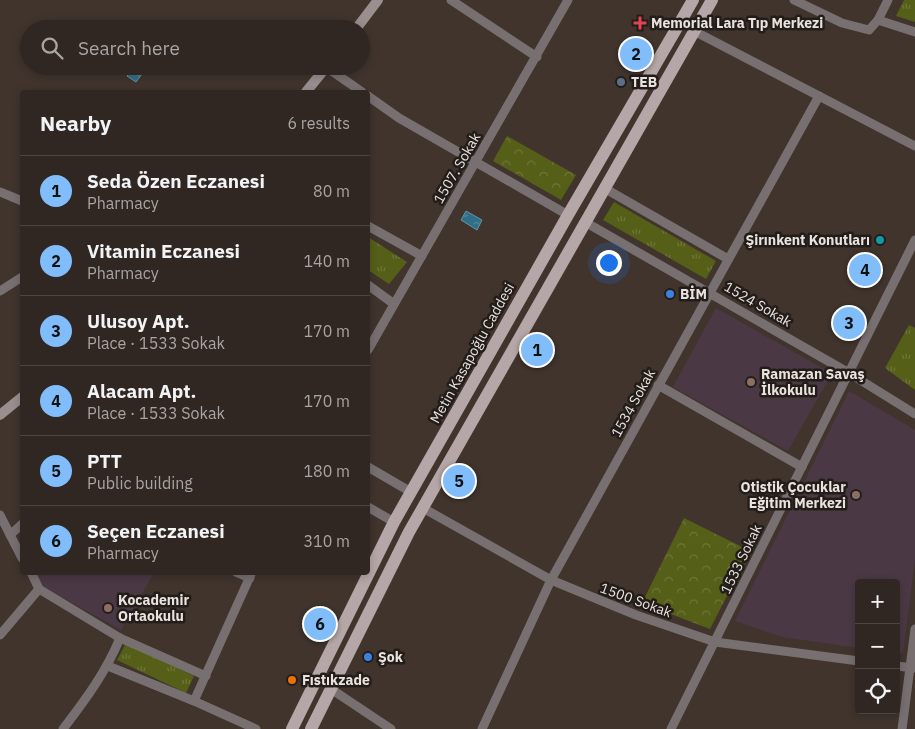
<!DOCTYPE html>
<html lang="en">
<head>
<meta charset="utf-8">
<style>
	body { margin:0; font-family:"IBM Plex Sans",sans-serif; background:#382f2a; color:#f1f3f6 }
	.controls { position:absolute; right:15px; bottom:15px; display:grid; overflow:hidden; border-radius:5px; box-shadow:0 2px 8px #0003 }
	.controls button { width:45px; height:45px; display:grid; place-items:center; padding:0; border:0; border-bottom:1px solid #4b4440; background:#302722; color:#f1f3f6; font:25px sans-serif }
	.you { position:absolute; left:608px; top:262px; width:18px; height:18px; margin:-12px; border:4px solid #fff; border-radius:50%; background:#1a73e8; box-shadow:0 0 0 8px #1a73e833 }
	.badge { display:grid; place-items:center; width:32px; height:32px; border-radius:50%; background:#80bdfa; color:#111; font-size:16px; font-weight:700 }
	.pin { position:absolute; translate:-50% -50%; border:2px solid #fff; box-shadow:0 1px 5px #0006 }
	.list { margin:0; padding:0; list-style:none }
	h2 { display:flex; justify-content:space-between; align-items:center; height:65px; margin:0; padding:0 20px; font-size:21px }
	h2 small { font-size:16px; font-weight:400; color:#a8a5a5 }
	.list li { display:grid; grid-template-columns:32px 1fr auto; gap:15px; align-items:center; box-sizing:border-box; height:70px; padding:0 20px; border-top:1px solid #4b4440 }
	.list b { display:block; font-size:19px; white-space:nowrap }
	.list p { margin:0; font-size:16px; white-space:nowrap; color:#a8a5a5 }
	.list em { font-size:16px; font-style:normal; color:#a8a5a5 }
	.icon { flex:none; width:28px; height:28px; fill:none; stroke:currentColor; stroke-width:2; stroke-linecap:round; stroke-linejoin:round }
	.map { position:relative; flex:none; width:915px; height:729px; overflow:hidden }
	.search { position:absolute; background:#302722; box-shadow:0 2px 8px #0003; left:20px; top:20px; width:350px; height:55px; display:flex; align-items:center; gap:12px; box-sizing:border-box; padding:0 18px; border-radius:28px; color:#a8a5a5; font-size:19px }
	.panel { position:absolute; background:#302722; box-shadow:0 2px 8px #0003; left:20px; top:90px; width:350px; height:485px; border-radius:5px }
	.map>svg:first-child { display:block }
</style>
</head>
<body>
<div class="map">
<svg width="915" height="729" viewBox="0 0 915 729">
	<defs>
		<pattern id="grass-tufts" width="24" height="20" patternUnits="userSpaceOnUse" patternTransform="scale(1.25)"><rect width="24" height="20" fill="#555f18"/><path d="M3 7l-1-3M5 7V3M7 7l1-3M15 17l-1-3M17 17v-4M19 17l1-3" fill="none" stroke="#6e7639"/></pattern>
		<pattern id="park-crowns" width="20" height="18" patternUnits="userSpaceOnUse" patternTransform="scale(1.25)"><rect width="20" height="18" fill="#555f18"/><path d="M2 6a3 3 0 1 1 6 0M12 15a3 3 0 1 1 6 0" fill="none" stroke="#6e7639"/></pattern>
		<pattern id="water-ripples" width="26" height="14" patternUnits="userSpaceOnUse" patternTransform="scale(1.25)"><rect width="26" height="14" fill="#306f89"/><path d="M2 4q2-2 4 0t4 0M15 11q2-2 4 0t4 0" fill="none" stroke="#588a9f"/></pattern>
	</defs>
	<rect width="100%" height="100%" fill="#40342d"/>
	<g fill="#4a3945">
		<polygon points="716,308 826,370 830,377 788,451 673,387"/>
		<polygon points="849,391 915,430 915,560 903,653 896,653 896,583 859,583 859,648 782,637 735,621"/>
		<polygon points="36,573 154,573 121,630 42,586"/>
	</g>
	<g fill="url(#grass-tufts)">
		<polygon points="904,0 915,0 915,22 896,16"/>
		<polygon points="614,202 716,261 706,279 603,220"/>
		<polygon points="368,237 407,262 389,284 368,270"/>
		<polygon points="909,325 915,328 915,390 885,368"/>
		<polygon points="126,643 194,676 186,693 117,660"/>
	</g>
	<g fill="url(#park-crowns)">
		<polygon points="507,136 576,175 561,200 493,161"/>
		<polygon points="684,518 750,551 710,629 642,603"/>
	</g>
	<g fill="url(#water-ripples)" stroke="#6892a2">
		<polygon points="134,66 148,66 136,82 127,76"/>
		<polygon points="466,211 482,220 477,230 461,220"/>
	</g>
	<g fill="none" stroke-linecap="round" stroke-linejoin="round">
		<g stroke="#776f70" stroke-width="9">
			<polyline points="451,0 537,57"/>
			<polyline points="794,0 842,23 869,30 878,20 915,32"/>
			<polyline points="878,20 888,0"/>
			<polyline points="694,31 915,146"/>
			<polyline points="326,67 362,92"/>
			<polyline points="368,96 399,118 568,215"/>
			<polyline points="604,188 728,259"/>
			<polyline points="0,192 22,201"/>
			<polyline points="585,222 849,373 915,414"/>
			<polyline points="368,226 422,256"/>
			<polyline points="368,285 394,304"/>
			<polyline points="0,291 22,277"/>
			<polyline points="368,350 568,0"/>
			<polyline points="658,385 802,467"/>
			<polyline points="368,467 411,492"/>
			<polyline points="368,507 394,522"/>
			<polyline points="423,508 551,580 636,615 715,642 859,661"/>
			<polyline points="0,515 22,558"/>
			<polyline points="10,535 22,524"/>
			<polyline points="31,572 39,589 120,638 206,676"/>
			<polyline points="236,572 250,578"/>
			<polyline points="0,635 39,589"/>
			<polyline points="108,666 194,701 256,729"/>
			<polyline points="896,666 915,668"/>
			<polyline points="331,689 391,729"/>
			<polyline points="194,701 252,572"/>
			<path d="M63 729C86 699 106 672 120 638"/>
			<polyline points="482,729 551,580 819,96"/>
			<polyline points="671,729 915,240"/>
			<polyline points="902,729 915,629"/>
		</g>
		<g stroke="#9a8e8f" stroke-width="10">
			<polyline points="356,29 378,0"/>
			<polyline points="306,92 327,66"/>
			<polyline points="0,415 22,397"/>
		</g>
		<g stroke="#b5a6a7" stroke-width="12">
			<polyline points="292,729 394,522 568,215 693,0"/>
			<polyline points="311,729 409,532 712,0"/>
		</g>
	</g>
	<path fill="#e0444e" stroke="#231d1a" stroke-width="2" d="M637.5 15.5h5v5h5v5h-5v5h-5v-5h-5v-5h5z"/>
	<circle fill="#5c6f8a" stroke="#231d1a" stroke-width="2" cx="621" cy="82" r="5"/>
	<circle fill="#0f9aa8" stroke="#231d1a" stroke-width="2" cx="880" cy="240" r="5"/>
	<g fill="#3f7fe0" stroke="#231d1a" stroke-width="2">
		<circle cx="670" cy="294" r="5"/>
		<circle cx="368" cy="657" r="5"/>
	</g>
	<g fill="#8d6e63" stroke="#231d1a" stroke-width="2">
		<circle cx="751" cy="382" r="5"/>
		<circle cx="856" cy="495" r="5"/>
		<circle cx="108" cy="608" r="5"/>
	</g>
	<circle fill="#e8710a" stroke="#231d1a" stroke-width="2" cx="292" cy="680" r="5"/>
	<g text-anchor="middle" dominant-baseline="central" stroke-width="5" stroke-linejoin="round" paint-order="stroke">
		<g font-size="14" font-weight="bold" fill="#eae2de" stroke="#231d1a" text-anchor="start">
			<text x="651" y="23">Memorial Lara Tıp Merkezi</text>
			<text x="631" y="82">TEB</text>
			<text x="870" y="240" text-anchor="end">Şirınkent Konutları</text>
			<text x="680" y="294">BİM</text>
			<text x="761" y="374">Ramazan Savaş<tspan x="761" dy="16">İlkokulu</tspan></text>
			<text x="846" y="487" text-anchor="end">Otistik Çocuklar<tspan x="846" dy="16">Eğitim Merkezi</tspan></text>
			<text x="118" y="600">Kocademir<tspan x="118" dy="16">Ortaokulu</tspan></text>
			<text x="378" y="657">Şok</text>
			<text x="302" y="680">Fıstıkzade</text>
		</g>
		<g font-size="14" fill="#eae2de" stroke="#231d1a">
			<text transform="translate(457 168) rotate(-60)">1507. Sokak</text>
			<text transform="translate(758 304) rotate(30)">1524 Sokak</text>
			<text transform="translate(472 353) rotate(-61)">Metin Kasapoğlu Caddesi</text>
			<text transform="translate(633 403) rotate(-61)">1534 Sokak</text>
			<text transform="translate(741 559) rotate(-64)">1533 Sokak</text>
			<text transform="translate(636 600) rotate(20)">1500 Sokak</text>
		</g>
	</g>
</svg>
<div class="controls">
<button>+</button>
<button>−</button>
<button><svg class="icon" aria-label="locate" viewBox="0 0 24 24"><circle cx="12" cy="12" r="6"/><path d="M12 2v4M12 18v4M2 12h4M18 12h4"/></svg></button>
</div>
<div class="you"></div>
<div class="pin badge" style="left:537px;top:350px">1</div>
<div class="pin badge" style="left:636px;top:54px">2</div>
<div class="pin badge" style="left:849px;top:323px">3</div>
<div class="pin badge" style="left:865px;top:270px">4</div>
<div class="pin badge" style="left:459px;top:481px">5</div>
<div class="pin badge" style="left:320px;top:624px">6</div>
<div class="search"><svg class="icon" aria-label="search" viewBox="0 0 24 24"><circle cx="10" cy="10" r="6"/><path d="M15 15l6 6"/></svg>Search here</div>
<section class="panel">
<h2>Nearby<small>6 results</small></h2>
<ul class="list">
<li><span class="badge">1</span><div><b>Seda Özen Eczanesi</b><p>Pharmacy</p></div><em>80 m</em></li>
<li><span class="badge">2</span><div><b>Vitamin Eczanesi</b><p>Pharmacy</p></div><em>140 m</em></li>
<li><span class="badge">3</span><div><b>Ulusoy Apt.</b><p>Place · 1533 Sokak</p></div><em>170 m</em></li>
<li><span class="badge">4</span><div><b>Alacam Apt.</b><p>Place · 1533 Sokak</p></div><em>170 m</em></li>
<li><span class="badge">5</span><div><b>PTT</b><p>Public building</p></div><em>180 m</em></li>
<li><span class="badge">6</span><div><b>Seçen Eczanesi</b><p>Pharmacy</p></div><em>310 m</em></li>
</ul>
</section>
</div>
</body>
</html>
